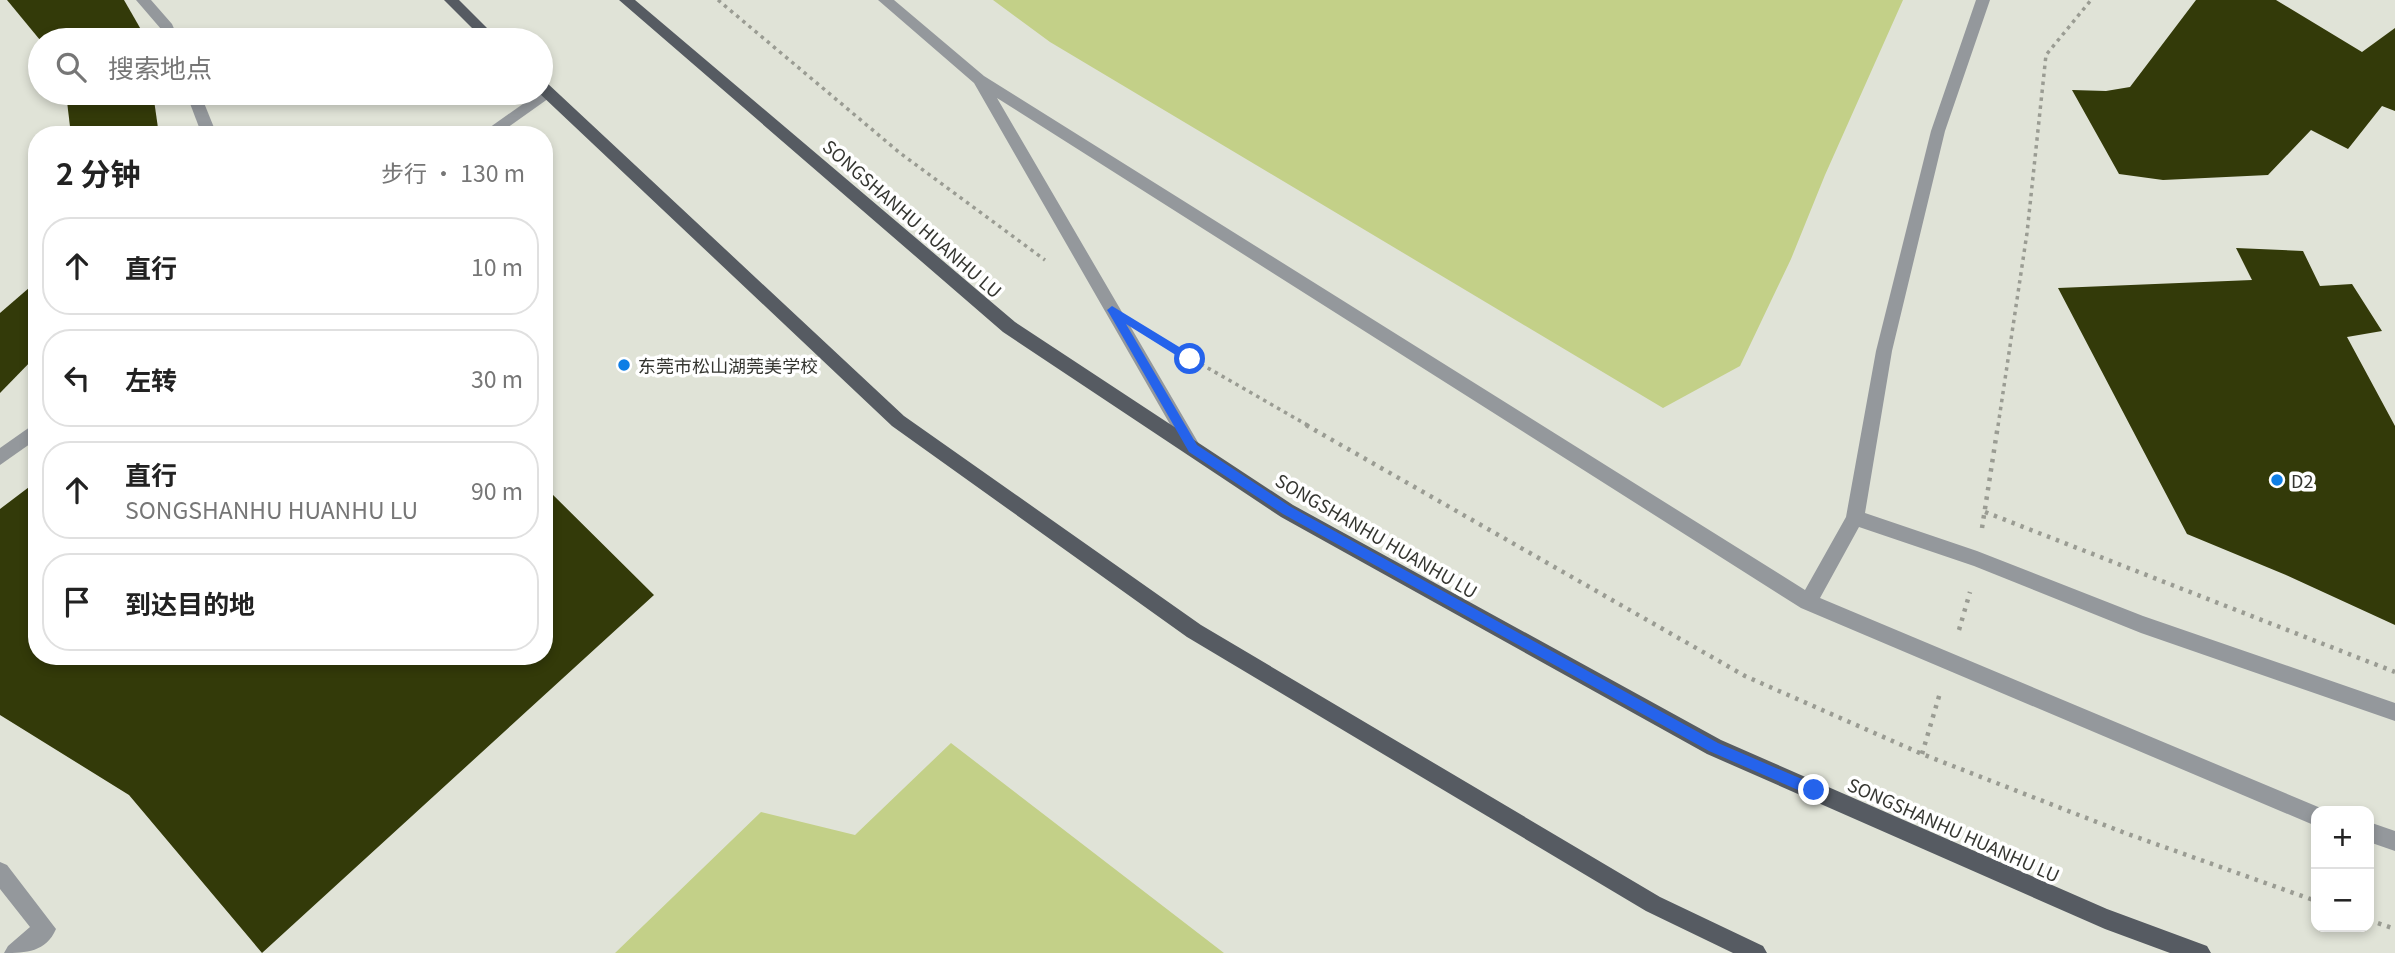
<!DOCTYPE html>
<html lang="zh">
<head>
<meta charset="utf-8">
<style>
	body { margin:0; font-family:Georgia,"Noto Sans SC",serif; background:#f6f6f6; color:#222 }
	.controls { position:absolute; right:21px; bottom:21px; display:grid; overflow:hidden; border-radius:14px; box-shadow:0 4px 10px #0003 }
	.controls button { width:63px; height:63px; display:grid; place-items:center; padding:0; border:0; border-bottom:2px solid #e0e0e0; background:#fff; color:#222; font:35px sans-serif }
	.stop { position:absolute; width:21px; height:21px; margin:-16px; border:5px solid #2563eb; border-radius:50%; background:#fff }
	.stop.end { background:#2563eb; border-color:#fff; box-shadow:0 2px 7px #0008 }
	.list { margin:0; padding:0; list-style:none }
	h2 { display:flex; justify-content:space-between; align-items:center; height:91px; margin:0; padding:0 28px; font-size:30px }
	h2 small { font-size:23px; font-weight:400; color:#767676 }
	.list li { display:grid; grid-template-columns:46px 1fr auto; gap:21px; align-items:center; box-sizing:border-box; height:98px; margin:0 14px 14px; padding:0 14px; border:2px solid #e0e0e0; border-radius:28px }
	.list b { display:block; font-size:26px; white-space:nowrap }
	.list p { margin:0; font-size:23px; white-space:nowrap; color:#767676 }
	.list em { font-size:23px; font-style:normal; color:#767676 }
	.icon { flex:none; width:38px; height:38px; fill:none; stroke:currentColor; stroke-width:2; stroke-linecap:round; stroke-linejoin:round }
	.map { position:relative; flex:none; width:2395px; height:953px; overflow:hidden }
	.search { position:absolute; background:#fff; box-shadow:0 4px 10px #0003; left:28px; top:28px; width:525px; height:77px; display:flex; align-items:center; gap:18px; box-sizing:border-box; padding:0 24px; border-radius:38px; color:#767676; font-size:26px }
	.panel { position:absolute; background:#fff; box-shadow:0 4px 10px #0003; left:28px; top:126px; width:525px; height:539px; border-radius:28px }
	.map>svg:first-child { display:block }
</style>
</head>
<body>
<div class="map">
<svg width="2395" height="953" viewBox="0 0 2395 953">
	<rect width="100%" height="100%" fill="#e0e3d7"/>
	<g fill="#c3d088">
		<polygon points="993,0 1903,0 1825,175 1791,259 1740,366 1663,408 1050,42"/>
		<polygon points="951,743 1224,953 615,953 761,812 855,835"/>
	</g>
	<g fill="#333a09">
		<polygon points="7,0 124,0 147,40 40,40"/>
		<polygon points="2196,0 2276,0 2362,52 2395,28 2395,111 2382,106 2348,149 2311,130 2268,175 2163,180 2119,174 2072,90 2106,91 2130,87"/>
		<polygon points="66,93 153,93 159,135 71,135"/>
		<polygon points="2236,248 2303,251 2320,286 2352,284 2382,331 2347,337 2395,426 2395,625 2286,575 2187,534 2058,288 2252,280"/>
		<polygon points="37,281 37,355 0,393 0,313"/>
		<polygon points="37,481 37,656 544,656 544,486 654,595 262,953 129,795 0,715 0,509"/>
	</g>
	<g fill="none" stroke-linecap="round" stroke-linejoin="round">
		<g stroke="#9a9c93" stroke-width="3.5" stroke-dasharray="3.5 4.5" stroke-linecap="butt">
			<polyline points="718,0 900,153 1045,260"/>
			<polyline points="1173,348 1309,426"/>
			<polyline points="1998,426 2027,233 2046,55 2091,0"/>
		</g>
		<g stroke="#9a9c93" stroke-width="4.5" stroke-dasharray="3.5 6" stroke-linecap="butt">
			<polyline points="1306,425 1745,676 1922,754 2125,833 2316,901"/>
			<polyline points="1985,512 2395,672"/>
			<polyline points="1982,528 1998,425"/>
			<polyline points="1959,630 1970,592"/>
			<polyline points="1922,754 1940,693"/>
			<polyline points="2369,920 2395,929"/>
		</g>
		<g fill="#94989c" fill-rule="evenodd">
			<polygon points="136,0 151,0 172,24 179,40 165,40 161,29"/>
			<polygon points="878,0 894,0 984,76 1805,590 1846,517 1876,351 1931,131 1976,0 1990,0 1945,131 1892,351 1865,513 1977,551 2143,616 2395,703 2395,721 2141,633 1974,566 1859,527 1820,598 2323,809 2324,811 2316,811 2316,826 1801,608 997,98 1199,444 1202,449 1199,454 1193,456 1187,454 974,83"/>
			<polygon points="547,87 552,88 554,92 552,96 497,135 479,135"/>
			<polygon points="186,93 200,93 217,135 202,135"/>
			<polygon points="37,422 37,439 0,465 0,448"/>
			<polygon points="2369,822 2395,831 2395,851 2369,842"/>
			<path d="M0 862 7 865 56 929C46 952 26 953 4 953L8 946 30 927 0 889Z"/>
		</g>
		<g fill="#565b62" fill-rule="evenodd">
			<polygon points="444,0 459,0 499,40 484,40"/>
			<polygon points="619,0 635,0 1015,322 1293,505 1721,740 2107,909 2207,946 2211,953 2170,953 2105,929 1707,754 1281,517 1003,332"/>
			<polygon points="541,81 546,82 904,416 1201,625 1660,897 1763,946 1767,953 1733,953 1646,911 1187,637 892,426 539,93"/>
		</g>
	</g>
	<polygon fill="#2563eb" points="1112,306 1194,356 1194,362 1187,362 1126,324 1197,445 1291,507 1718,743 1818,786 1818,795 1814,797 1709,751 1283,514 1189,452 1109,313 1107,310"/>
	<g fill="#0e7ee5" stroke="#fff" stroke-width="2.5">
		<circle cx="624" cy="365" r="7"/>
		<circle cx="2277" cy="480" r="7"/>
	</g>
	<g text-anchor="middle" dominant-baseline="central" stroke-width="7" stroke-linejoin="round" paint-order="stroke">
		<g font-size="18" fill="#353631" stroke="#fff">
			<text transform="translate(913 218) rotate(41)">SONGSHANHU HUANHU LU</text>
			<text transform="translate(1377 535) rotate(30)">SONGSHANHU HUANHU LU</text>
			<text transform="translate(1954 829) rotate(24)">SONGSHANHU HUANHU LU</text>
		</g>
		<g font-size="18" fill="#353631" stroke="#fff" text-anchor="start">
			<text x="638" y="365">东莞市松山湖莞美学校</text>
			<text x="2291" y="480">D2</text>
		</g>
	</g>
</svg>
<div class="controls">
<button>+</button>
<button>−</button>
</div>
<div class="stop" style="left:1190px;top:359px"></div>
<div class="stop end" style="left:1814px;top:790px"></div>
<div class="search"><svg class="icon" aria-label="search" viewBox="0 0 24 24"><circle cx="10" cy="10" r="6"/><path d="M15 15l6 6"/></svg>搜索地点</div>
<section class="panel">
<h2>2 分钟<small>步行 · 130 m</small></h2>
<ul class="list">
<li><svg class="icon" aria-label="ahead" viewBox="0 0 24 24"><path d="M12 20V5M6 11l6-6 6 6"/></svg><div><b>直行</b></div><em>10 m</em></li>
<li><svg class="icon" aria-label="left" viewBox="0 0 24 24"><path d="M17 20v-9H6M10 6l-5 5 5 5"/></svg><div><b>左转</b></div><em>30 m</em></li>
<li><svg class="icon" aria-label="ahead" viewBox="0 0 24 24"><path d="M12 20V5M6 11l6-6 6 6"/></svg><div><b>直行</b><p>SONGSHANHU HUANHU LU</p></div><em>90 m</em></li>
<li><svg class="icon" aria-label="arrive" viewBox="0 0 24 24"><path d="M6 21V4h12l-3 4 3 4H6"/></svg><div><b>到达目的地</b></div></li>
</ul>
</section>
</div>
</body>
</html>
